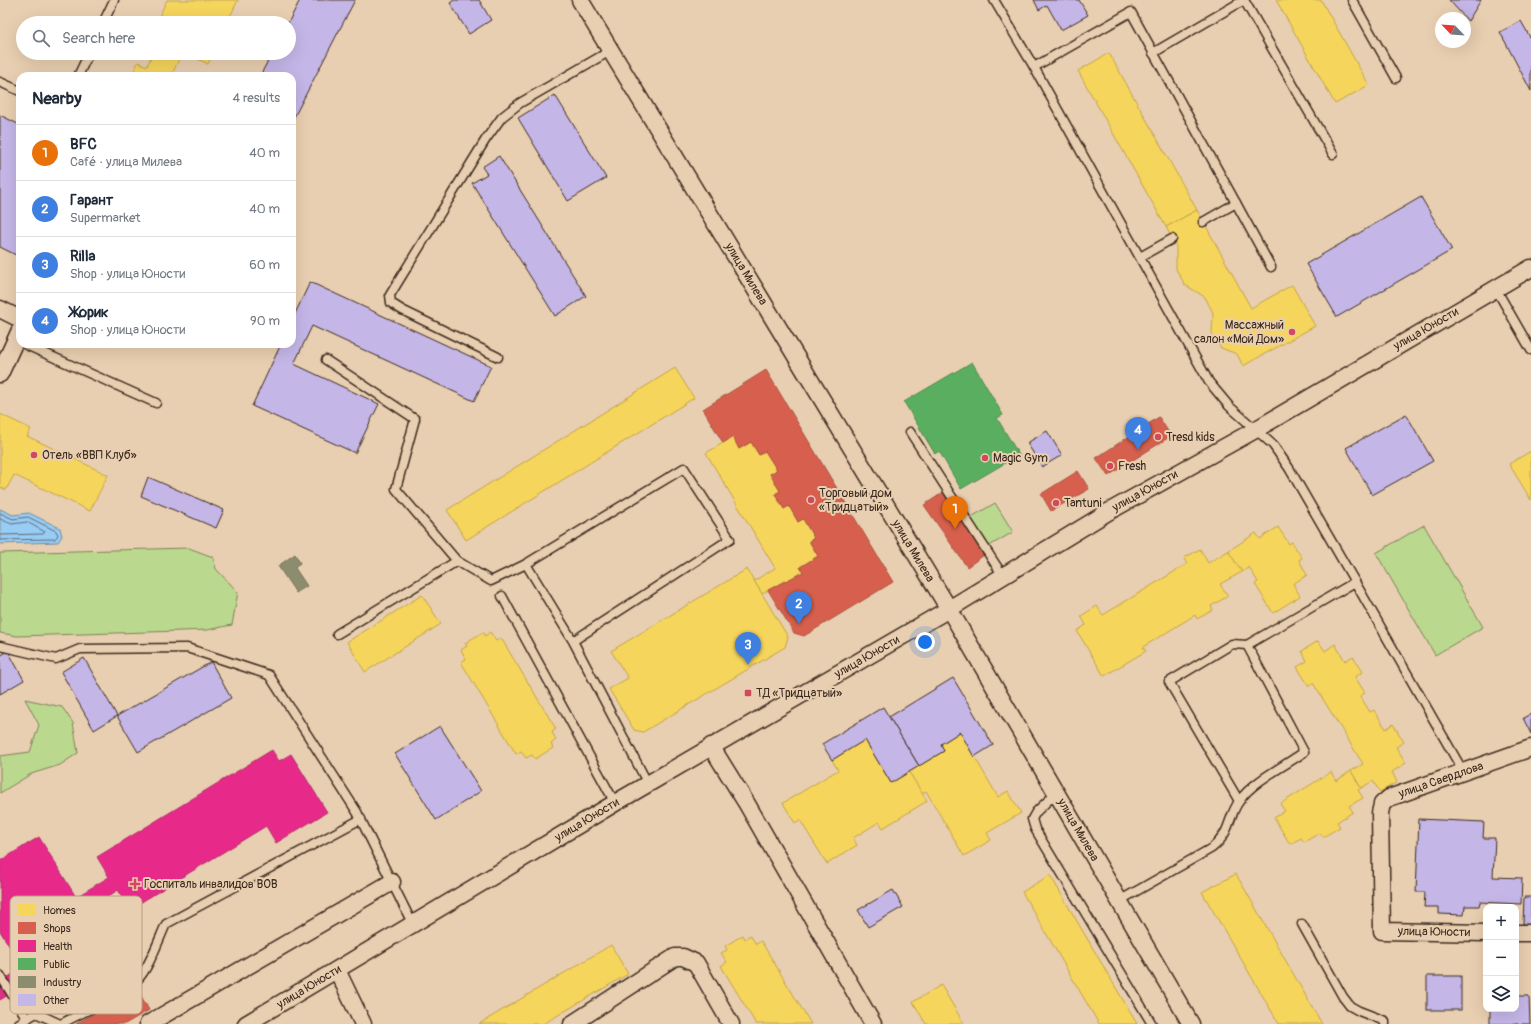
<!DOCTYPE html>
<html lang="en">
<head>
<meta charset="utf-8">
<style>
	body { margin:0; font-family:Pangolin,sans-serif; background:#f2f2f3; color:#1f2937 }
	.controls { position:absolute; right:12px; bottom:12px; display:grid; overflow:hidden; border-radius:8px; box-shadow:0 4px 16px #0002 }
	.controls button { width:36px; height:36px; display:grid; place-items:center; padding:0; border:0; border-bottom:1px solid #e0e1e3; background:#fff; color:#1f2937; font:20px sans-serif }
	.compass { position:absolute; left:1435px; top:12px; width:36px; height:36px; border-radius:50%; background:#fff; box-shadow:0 4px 16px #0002; rotate:295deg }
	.you { position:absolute; left:925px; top:642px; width:14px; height:14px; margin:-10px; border:3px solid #fff; border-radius:50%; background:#1a73e8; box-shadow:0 0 0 6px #1a73e833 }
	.badge { display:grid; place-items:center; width:26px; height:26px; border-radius:50%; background:#0b8043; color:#fff; font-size:13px; font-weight:700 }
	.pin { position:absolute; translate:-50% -33px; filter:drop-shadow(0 1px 2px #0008) }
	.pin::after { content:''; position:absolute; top:21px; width:14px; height:12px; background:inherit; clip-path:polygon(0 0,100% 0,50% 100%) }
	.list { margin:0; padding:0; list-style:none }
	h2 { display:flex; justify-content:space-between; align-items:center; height:52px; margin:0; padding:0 16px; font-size:17px }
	h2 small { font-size:13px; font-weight:400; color:#747a83 }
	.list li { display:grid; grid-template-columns:26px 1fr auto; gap:12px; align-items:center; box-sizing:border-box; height:56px; padding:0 16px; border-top:1px solid #e0e1e3 }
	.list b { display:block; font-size:15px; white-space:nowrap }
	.list p { margin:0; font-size:13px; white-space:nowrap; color:#747a83 }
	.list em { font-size:13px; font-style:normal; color:#747a83 }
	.icon { flex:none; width:22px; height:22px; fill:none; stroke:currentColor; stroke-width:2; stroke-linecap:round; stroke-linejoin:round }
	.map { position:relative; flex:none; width:1531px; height:1024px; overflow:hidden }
	.search { position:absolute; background:#fff; box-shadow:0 4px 16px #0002; left:16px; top:16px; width:280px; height:44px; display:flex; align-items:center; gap:10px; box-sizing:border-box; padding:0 14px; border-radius:22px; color:#747a83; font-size:15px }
	.panel { position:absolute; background:#fff; box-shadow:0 4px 16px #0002; left:16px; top:72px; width:280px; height:276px; border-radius:12px }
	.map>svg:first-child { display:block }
</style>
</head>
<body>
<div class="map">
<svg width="1531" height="1024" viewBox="0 0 1531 1024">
	<rect width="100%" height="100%" fill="#e9cfb1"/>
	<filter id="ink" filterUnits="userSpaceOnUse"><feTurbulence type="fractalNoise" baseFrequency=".025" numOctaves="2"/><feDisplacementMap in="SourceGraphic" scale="8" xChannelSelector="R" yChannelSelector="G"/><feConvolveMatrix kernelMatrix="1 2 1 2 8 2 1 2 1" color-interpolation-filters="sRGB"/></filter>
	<g filter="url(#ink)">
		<g fill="#bbd88f" stroke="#7b8156">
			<polygon points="995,503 1013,532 986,548 968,519"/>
			<polygon points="1424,525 1483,627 1435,655 1376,553"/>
			<polygon points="189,548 213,557 216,569 238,592 232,625 207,630 181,631 17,636 0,633 0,553"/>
			<polygon points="25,699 62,707 73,723 78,753 60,765 31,774 0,793 0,756 30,752 39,725"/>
		</g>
		<polygon fill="#97ccf5" stroke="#728b9f" points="0,509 13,515 29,513 60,528 62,536 58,542 0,544"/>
		<g fill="#f6d55c" stroke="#bea249">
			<polygon points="167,0 238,0 227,23 156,23"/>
			<polygon points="1276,0 1321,0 1369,85 1335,104"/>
			<polygon points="153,53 182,53 171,76 132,76 138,62 147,66"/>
			<polygon points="185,53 213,53 208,64"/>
			<polygon points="1109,53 1197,210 1166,227 1078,71"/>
			<polygon points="1197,210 1251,308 1292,285 1315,326 1243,366 1237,354 1221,348 1212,333 1213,313 1205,297 1185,285 1176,269 1176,246 1166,227"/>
			<polygon points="675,368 694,398 466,540 447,510"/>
			<polygon points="0,414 31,429 27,436 108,475 90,511 14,475 6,490 0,487"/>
			<polygon points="733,437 739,449 751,442 759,455 765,451 777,470 770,474 780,491 775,494 784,509 789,506 798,522 803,519 814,538 809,541 818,556 800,567 803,572 786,582 785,580 762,594 754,581 775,568 706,453"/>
			<polygon points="1531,451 1531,500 1509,464"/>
			<polygon points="1278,527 1289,544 1292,542 1302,558 1299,560 1307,575 1293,584 1300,596 1273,613 1255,584 1258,582 1249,567 1242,572 1228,551 1256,533 1260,539"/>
			<polygon points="1200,549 1208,563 1228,551 1242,572 1220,584 1228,596 1211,606 1213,610 1197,619 1195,615 1143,647 1146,651 1104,676 1077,631 1086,625 1081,616 1097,606 1103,615 1187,564 1184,558"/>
			<polygon points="747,569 788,637 785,647 643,732 634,730 609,689 628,678 611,651"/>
			<polygon points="422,595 441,624 365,672 347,642"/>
			<polygon points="483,632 485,636 490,632 496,641 501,638 556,729 552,732 556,740 551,744 553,748 535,759 532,755 526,758 521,751 516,754 461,662 466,659 461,650 467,646 465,643"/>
			<polygon points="1318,641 1325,651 1335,644 1345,661 1353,656 1363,672 1355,677 1365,693 1360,696 1370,712 1374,710 1386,729 1393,724 1404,742 1396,747 1406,763 1392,772 1397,782 1380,792 1373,781 1361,788 1351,771 1363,764 1313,683 1309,686 1297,667 1307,661 1302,651"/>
			<polygon points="960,732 998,797 1008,791 1021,813 987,833 991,840 964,856 926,791 922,794 909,772 944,751 941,744"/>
			<polygon points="865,740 891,783 909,772 927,801 883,828 879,822 853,838 857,845 827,864 800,820 795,823 783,803 838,770 832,760"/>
			<polygon points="1351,771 1361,788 1358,790 1363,798 1349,806 1353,812 1337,822 1340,827 1323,837 1320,833 1304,842 1301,838 1290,844 1274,818 1285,811 1280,804 1331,772 1336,781"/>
			<polygon points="1236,874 1322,1024 1279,1024 1202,892"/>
			<polygon points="1050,875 1137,1024 1099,1024 1022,892"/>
			<polygon points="743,935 745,939 750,935 756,944 761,941 811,1024 756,1024 721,966 727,962 721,953 727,950 725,946"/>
			<polygon points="611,945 628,974 543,1024 479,1024"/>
			<polygon points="941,985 964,1024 926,1024 913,1002"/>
		</g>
		<g fill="#d6604d" stroke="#a8503f">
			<polygon points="766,370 893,582 804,636 794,633 768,590 803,572 800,567 818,556 809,541 814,538 803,519 798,522 789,506 784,509 775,494 780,491 770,474 777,470 765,451 759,455 751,442 739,449 733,437 723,443 703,409"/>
			<polygon points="1159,417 1171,436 1108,476 1096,458"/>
			<polygon points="1078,471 1089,489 1051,511 1041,494"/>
			<polygon points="944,492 987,553 967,567 924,505"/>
			<polygon points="137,989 149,1010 125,1024 76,1024"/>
		</g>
		<polygon fill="#e7298a" stroke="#b3296a" points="272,750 279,761 291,754 327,812 276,843 266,826 130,909 118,890 84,912 115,962 45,1004 31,981 0,1000 0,982 23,968 0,931 0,861 39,837 76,897 109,877 97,857"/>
		<polygon fill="#5aae61" stroke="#51864d" points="972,362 1003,415 997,418 1019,455 961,489 939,451 935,454 904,402"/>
		<polygon fill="#8c8c6e" stroke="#746f56" points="295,554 300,563 295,568 307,586 296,593 278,566"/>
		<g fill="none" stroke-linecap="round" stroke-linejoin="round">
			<g stroke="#606b74" stroke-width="1">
				<polyline points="0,513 13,519 28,517 56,531 58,535 55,539 0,540"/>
				<polyline points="0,519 12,524 27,522 45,532 43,534 0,535"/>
			</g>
		</g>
		<g fill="#c4b6e7" stroke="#3b2a1e">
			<polygon points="300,0 355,0 292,121 292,76 260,76 272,53 289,53 288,23"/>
			<polygon points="454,0 479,0 491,20 469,34 450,3"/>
			<polygon points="1034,0 1079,0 1088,15 1061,30 1047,5 1039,10"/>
			<polygon points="1449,0 1481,0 1468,21"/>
			<polygon points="1521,21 1531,39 1531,91 1500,32"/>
			<polygon points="555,95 606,178 568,201 518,118"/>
			<polygon points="0,115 20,125 20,257 0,247"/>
			<polygon points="499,156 586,296 555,316 472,183 487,174 482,167"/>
			<polygon points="1421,197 1452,250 1337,317 1306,264"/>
			<polygon points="310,282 491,366 474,401 312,326 294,364 379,404 355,453 252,406 281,344 292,344 292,320"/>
			<polygon points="1406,414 1433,461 1372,495 1346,448"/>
			<polygon points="1047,431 1062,455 1042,467 1027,443"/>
			<polygon points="148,477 224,510 216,528 141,496"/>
			<polygon points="8,651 24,680 0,694 0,656"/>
			<polygon points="84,658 117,716 94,730 61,672"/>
			<polygon points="211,662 231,698 138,752 117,716"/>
			<polygon points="953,678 993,745 974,757 960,732 941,744 944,751 919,766 889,717"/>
			<polygon points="883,707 919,766 891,783 865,740 832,760 822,744"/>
			<polygon points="1531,714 1531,734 1523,718"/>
			<polygon points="440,726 481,791 436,820 395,754"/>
			<polygon points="1419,819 1484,822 1483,838 1495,838 1493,877 1522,878 1521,904 1480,902 1479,906 1465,906 1464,915 1439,914 1439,907 1424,907 1425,892 1416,892"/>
			<polygon points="893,890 903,907 868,927 858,910"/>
			<polygon points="1524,897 1531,897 1531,925 1523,924"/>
			<rect x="1427" y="976" width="34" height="34"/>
			<polygon points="1516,996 1529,996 1530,1024 1490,1024 1490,1009 1516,1009"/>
		</g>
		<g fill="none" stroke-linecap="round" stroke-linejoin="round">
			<defs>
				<g id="lane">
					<path d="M994 0 1034 67 1209 382 1229 406 1273 445 1289 468 1355 582 1247 645 1304 752C1285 766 1253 781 1240 800 1227 817 1232 832 1212 848L1119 901"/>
					<polyline points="1352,0 1396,78"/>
					<polyline points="103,23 114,0"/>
					<polyline points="1153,53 1244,0 1333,154"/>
					<polyline points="1034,67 1131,12 1236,203 1203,222"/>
					<polyline points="78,76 89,53"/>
					<polyline points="0,82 20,91"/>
					<polyline points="1236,203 1271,267"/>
					<polyline points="1140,257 1172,239"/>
					<polyline points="1496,289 1531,350"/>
					<polyline points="24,344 156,403"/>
					<polyline points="498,357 402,310 391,303 390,295 486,139 502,117 520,103 610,51"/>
					<polyline points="326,360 415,419 396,489 457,561"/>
					<polyline points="910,432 1003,576"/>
					<polyline points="1355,582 1464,773"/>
					<polyline points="502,596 615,803"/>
					<polyline points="337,634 457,561 491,581 526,564"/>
					<polyline points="573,641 730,539 684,468 526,564 573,641 648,784"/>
					<polyline points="0,646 56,659 80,649 187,648 269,675 357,812 413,925"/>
					<polyline points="1056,793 1036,812 1032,819 1035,829 1152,1024"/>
					<polyline points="1239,801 1169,682 1232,644 1247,645"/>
					<polyline points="1302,924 1343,997 1350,1006 1359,1011 1385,1021 1385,1024"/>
					<polyline points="0,975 27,1019"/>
					<polyline points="18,1024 36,1013 60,1024"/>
					<path d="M61 1024C83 1012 120 996 138 979 149 968 159 939 166 924L361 819"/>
				</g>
				<g id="street">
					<polyline points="580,0 949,609 1191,1024"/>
					<polyline points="0,309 20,319"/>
					<polyline points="0,374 20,330"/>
					<polyline points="711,746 747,804 873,1024"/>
					<polyline points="1486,933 1382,931 1380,813 1382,804 1389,798 1531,748"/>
					<polyline points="1516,933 1531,933"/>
					<polyline points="337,970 363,1024"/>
					<polyline points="148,1024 392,882"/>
					<polyline points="246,1024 615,803 949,609 1108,512 1255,430 1531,268"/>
					<polyline points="572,1024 675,957 683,957 696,963 731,1024"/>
				</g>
			</defs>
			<use href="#lane" stroke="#3b2a1e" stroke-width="11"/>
			<use href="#street" stroke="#3b2a1e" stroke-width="19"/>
			<use href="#lane" stroke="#e9cfb1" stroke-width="8"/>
			<use href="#street" stroke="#e9cfb1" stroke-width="16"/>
		</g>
	</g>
	<g fill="#d1495b" stroke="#e9cfb1" stroke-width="1.5">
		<circle cx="1292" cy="332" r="4"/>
		<circle cx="1158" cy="437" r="4"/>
		<circle cx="34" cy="455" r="4"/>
		<circle cx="985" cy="458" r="4"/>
		<circle cx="1110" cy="466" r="4"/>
		<circle cx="811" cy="500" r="4"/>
		<circle cx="1056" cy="503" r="4"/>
		<rect x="744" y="689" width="8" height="8" rx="2"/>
		<path d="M133 878h4v4h4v4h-4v4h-4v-4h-4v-4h4z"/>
	</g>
	<g text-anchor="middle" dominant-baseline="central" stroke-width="4" stroke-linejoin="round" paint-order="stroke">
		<g font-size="12" fill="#3b2a1e" stroke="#e9cfb1">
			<text transform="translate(746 274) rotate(59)">улица Милева</text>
			<text transform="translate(1426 329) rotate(-30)">улица Юности</text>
			<text transform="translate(1145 491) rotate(-29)">улица Юности</text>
			<text transform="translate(913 551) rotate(59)">улица Милева</text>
			<text transform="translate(867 657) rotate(-30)">улица Юности</text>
			<text transform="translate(1441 780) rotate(-19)">улица Свердлова</text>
			<text transform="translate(587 820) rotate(-31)">улица Юности</text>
			<text transform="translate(1078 830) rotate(60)">улица Милева</text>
			<text transform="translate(1434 932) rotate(1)">улица Юности</text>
			<text transform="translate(309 987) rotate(-31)">улица Юности</text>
		</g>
		<g font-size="12" fill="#3b2a1e" stroke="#e9cfb1" text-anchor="start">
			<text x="1284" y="325" text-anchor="end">Массажный<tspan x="1284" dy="14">салон «Мой Дом»</tspan></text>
			<text x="1166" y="437">Tresd kids</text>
			<text x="42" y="455">Отель «ВВП Клуб»</text>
			<text x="993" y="458">Magic Gym</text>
			<text x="1118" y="466">Fresh</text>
			<text x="819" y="493">Торговый дом<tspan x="819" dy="14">«Тридцатый»</tspan></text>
			<text x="1064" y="503">Tantuni</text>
			<text x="756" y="693">ТД «Тридцатый»</text>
			<text x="144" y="884">Госпиталь инвалидов ВОВ</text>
		</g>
	</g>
	<rect x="10" y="896" width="132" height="118" rx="6" fill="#e9cfb1" stroke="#b59e85" stroke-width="1"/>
	<rect x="18" y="904" width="18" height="12" fill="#f6d55c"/>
	<rect x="18" y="922" width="18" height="12" fill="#d6604d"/>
	<rect x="18" y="940" width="18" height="12" fill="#e7298a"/>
	<rect x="18" y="958" width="18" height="12" fill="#5aae61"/>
	<rect x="18" y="976" width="18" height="12" fill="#8c8c6e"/>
	<rect x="18" y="994" width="18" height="12" fill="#c4b6e7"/>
	<g font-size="11" fill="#3b2a1e">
		<text x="43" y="914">Homes</text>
		<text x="43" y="932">Shops</text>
		<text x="43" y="950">Health</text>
		<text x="43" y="968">Public</text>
		<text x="43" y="986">Industry</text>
		<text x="43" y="1004">Other</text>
	</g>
</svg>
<div class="controls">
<button>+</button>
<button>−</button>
<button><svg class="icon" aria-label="layers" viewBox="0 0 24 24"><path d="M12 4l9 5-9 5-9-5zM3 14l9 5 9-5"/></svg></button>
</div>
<svg class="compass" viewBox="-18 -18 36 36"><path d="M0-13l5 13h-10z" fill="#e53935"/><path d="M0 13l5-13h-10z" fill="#747a83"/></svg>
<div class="you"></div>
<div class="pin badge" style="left:955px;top:529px;background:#e8710a">1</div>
<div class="pin badge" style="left:799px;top:624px;background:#3f7fe0">2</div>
<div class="pin badge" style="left:748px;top:665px;background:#3f7fe0">3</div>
<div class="pin badge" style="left:1138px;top:450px;background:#3f7fe0">4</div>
<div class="search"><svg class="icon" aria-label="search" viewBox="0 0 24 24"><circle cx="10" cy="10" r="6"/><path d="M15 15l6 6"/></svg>Search here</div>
<section class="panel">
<h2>Nearby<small>4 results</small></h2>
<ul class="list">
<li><span class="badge" style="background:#e8710a">1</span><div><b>BFC</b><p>Café · улица Милева</p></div><em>40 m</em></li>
<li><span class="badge" style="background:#3f7fe0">2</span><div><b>Гарант</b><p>Supermarket</p></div><em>40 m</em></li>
<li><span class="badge" style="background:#3f7fe0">3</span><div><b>Rilla</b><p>Shop · улица Юности</p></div><em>60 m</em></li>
<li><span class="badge" style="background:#3f7fe0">4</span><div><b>Жорик</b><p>Shop · улица Юности</p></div><em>90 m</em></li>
</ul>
</section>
</div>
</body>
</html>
